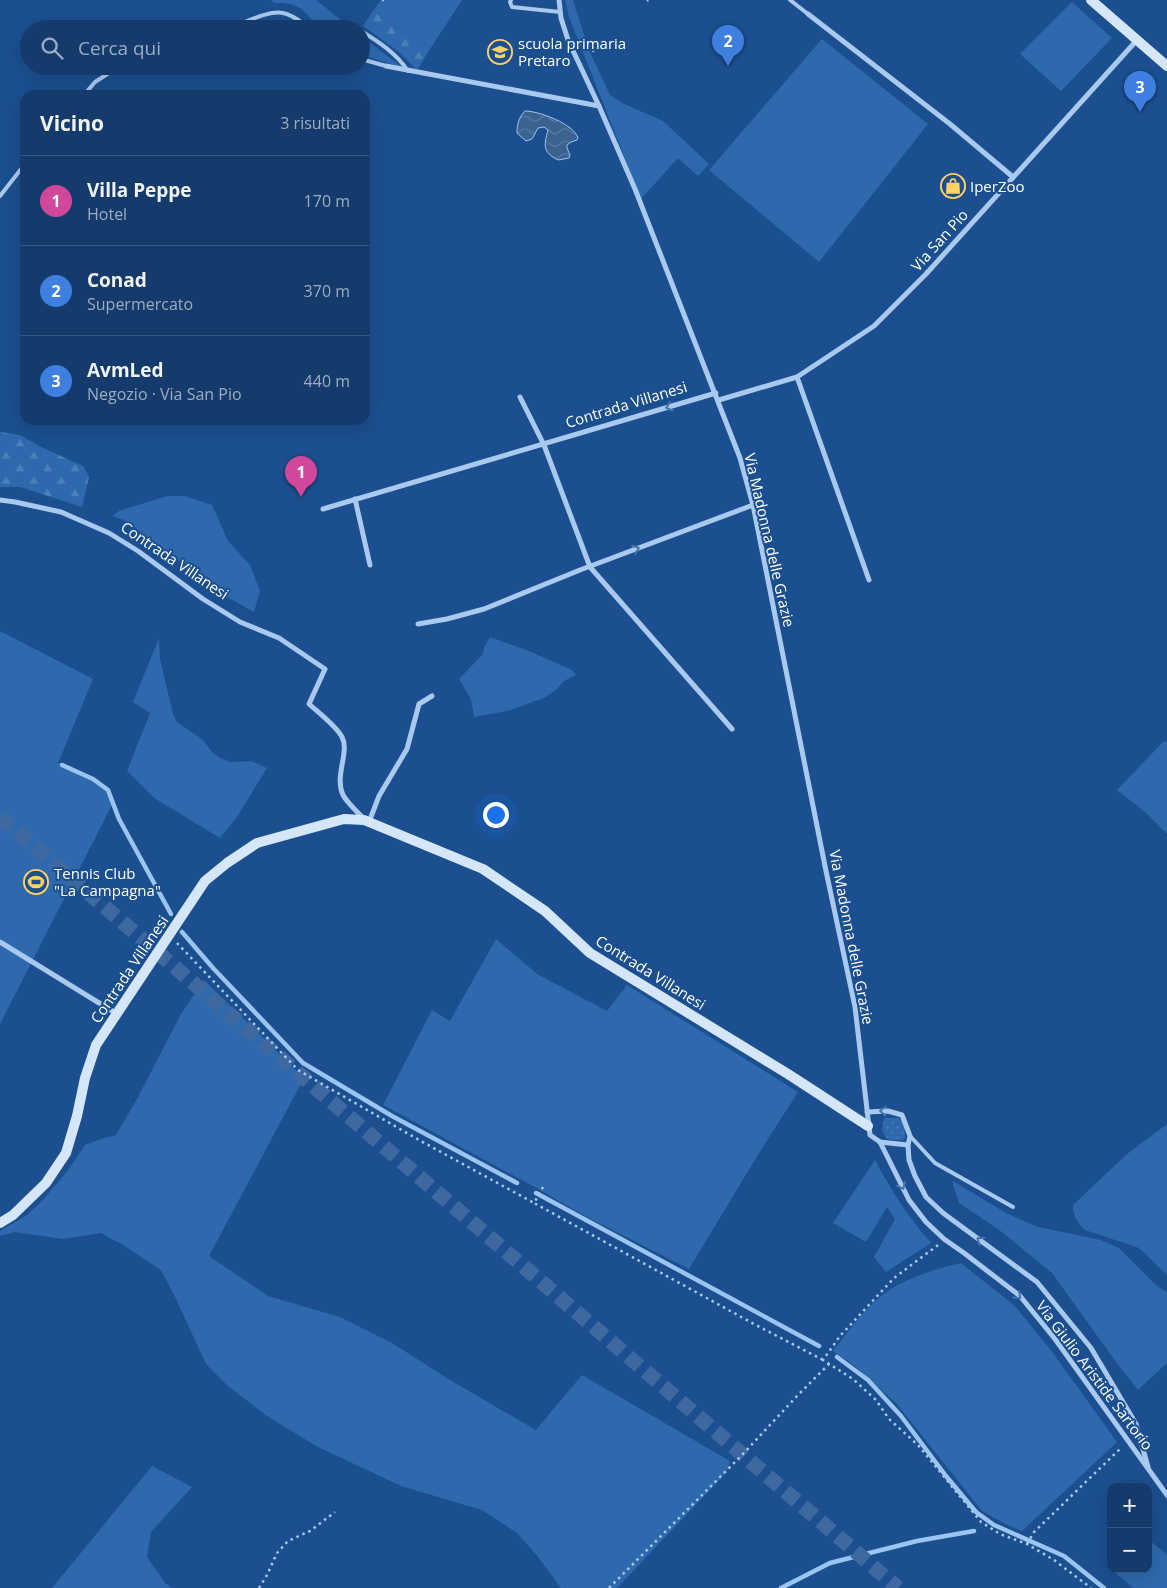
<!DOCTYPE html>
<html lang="it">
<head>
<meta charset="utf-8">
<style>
	body { margin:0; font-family:"Open Sans",sans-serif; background:#214673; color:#f1f3f6 }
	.controls { position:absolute; right:15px; bottom:15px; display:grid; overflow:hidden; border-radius:10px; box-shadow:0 5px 20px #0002 }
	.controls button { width:45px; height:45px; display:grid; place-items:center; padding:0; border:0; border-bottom:1px solid #33557e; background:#143b6b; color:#f1f3f6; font:25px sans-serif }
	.you { position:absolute; left:495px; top:814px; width:18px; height:18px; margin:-12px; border:4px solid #fff; border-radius:50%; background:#1a73e8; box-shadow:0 0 0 8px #1a73e833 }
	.badge { display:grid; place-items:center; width:32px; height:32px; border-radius:50%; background:#ffd166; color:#fff; font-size:16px; font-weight:700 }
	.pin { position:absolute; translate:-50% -41px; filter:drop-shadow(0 1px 2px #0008) }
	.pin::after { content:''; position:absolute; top:26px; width:18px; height:15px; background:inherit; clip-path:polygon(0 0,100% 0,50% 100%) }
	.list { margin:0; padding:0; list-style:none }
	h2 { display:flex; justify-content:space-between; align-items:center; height:65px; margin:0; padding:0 20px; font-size:21px }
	h2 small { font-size:16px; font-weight:400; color:#9dadc1 }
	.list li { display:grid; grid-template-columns:32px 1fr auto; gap:15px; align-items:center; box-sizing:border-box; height:90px; padding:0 20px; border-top:1px solid #33557e }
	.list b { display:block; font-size:19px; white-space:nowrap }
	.list p { margin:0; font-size:16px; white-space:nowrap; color:#9dadc1 }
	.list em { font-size:16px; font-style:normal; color:#9dadc1 }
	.icon { flex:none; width:28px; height:28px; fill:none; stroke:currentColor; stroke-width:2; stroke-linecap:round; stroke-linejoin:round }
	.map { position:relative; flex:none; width:1167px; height:1588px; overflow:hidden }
	.search { position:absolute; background:#143b6b; box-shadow:0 5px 20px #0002; left:20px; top:20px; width:350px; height:55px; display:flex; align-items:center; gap:12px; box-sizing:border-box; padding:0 18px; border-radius:28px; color:#9dadc1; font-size:19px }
	.panel { position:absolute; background:#143b6b; box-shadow:0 5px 20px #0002; left:20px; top:90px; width:350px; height:335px; border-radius:15px }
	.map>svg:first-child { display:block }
</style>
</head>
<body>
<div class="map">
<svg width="1167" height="1588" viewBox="0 0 1167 1588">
	<defs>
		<pattern id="forest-firs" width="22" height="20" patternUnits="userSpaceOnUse" patternTransform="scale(1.25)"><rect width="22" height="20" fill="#2e69ad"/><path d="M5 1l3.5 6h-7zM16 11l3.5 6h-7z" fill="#4d80b9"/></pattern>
		<pattern id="garden-dots" width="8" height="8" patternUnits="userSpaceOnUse" patternTransform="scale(1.25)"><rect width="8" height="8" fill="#2e69ad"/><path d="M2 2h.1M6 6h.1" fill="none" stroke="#4d80b9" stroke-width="1.8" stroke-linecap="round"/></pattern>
		<pattern id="water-waves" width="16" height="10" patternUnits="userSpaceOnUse" patternTransform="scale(1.25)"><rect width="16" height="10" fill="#3c6290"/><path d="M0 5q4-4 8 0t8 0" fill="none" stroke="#597aa1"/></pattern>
	</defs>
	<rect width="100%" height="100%" fill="#1b4f8f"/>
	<g fill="#2e69ad">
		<path d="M271 0H316L352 29H319C304 10 300 2 274 3Z"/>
		<polygon points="381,0 462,0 430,49 373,11"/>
		<polygon points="565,0 573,0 589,50 610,95 622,103 663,121 709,164 698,176 678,158 641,199 569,17"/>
		<polygon points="1072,2 1112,38 1061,91 1020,54"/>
		<polygon points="361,36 402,67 361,55"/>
		<polygon points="822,39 928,124 819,262 709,170"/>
		<polygon points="167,496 185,496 212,505 228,541 250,565 260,591 254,612 227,597 124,520 112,516 119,511"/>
		<polygon points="0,631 93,679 58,763 68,765 99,780 113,803 0,1024"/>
		<polygon points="490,637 529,651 572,670 576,675 564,681 556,690 544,698 507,711 474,717 471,699 459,679 483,654 484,648"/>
		<polygon points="159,638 160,659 173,714 177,722 203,740 212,752 220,758 231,762 251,761 267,768 237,817 220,838 154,798 127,771 150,713 133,702"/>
		<polygon points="1164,741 1167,743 1167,834 1145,812 1117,790"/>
		<polygon points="496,939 537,974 607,1011 627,985 798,1092 756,1158 689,1269 587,1217 531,1185 383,1105 432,1010 450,1021"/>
		<polygon points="204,980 304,1078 209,1256 268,1296 340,1317 392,1343 450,1380 536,1430 582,1375 730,1461 726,1473 617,1588 561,1588 538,1557 517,1533 482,1510 401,1486 316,1446 267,1416 229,1387 206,1364 176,1299 161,1270 123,1245 101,1233 63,1239 15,1232 0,1236 0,1231 27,1215 42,1201 69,1169 85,1145 104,1138 116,1135 138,1097 181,1014"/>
		<path d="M1167 1124V1275L1139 1248 1085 1230C1078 1224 1072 1214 1073 1205L1127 1154Z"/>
		<path d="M875 1160C891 1190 909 1218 931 1243L886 1272 874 1257 895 1219 887 1207 866 1242 833 1223Z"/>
		<polygon points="953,1181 1006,1213 1038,1227 1101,1240 1119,1248 1157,1286 1167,1292 1167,1363 1138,1390 1116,1362 1052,1273 998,1229 959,1203 953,1185"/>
		<path d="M961 1263 1015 1306 1053 1353 1117 1442 1022 1531 1005 1524 982 1511 896 1403 855 1366 833 1351C847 1333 861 1313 879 1298 899 1280 935 1269 961 1263Z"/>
		<polygon points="152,1466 192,1487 151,1532 147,1557 165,1583 172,1588 52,1588"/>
		<polygon points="1148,1539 1167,1555 1167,1588 1133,1588 1112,1570 1148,1569"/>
	</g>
	<g fill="url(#forest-firs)">
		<polygon points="373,11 430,49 417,70 399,52 363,26"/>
		<polygon points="0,432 20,435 41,447 83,466 89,477 82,507 20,487 0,487"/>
	</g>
	<polygon fill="url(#garden-dots)" points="884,1118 898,1118 904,1122 905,1138 902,1140 892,1140 886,1138 882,1129"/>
	<path fill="url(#water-waves)" stroke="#9cc4f0" d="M525 111C539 111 574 124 578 138L577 140 571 142 567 145V148L570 155 569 158 558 160C542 152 544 145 548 130L544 127 538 128 532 139 526 141 517 133C517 124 519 117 525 111Z"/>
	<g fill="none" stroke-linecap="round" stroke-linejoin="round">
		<g stroke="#9cc4f0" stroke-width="4.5">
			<polyline points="62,765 93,779 108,790 119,819 171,914"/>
			<polyline points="182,932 213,968 303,1063 392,1116 517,1183"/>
			<polyline points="536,1193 819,1346"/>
			<polyline points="837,1357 868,1380 901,1416 946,1476 976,1512 994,1525 1064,1556 1104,1588"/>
			<polyline points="781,1588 830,1563 917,1541 974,1531"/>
		</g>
		<polyline stroke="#3d69a0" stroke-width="15" stroke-dasharray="15 8" stroke-linecap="butt" points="0,817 898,1588"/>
		<g stroke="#a9c9ee" stroke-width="2.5" stroke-dasharray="2.5 4" stroke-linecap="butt">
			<polyline points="382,0 384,0"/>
			<polyline points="647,1 648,0"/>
			<polyline points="592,51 604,46"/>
			<polyline points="177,943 298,1070 419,1140 534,1203"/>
			<polyline points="543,1187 534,1203 754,1324 823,1360"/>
			<polyline points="938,1245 894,1278 840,1336 823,1360 853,1379 876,1400 889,1419 918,1445 981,1522 1000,1534 1027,1544 1054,1560 1091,1588"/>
			<polyline points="1027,1544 1034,1532 1122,1447"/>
			<polyline points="259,1588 267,1575 277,1553 288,1541 310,1531 335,1512"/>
			<polyline points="609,1588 743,1454 798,1395 829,1364"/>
		</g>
		<g stroke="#a9c9ee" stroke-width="4">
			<polyline points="511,0 510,2 512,7 560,12"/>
			<polyline points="790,0 808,14"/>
			<path d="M226 29C243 24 267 10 283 13 294 15 302 23 311 29"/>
			<path d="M361 31C379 42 396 53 408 71"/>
			<polyline points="361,59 386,66"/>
			<polyline points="84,95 95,82 120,66"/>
			<polyline points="0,196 25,164"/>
			<polyline points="910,1136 935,1163 1013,1207"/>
		</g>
		<g stroke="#a9c9ee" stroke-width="5">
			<polyline points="559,0 561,18 568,40 599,106 635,189 740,458 753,505 826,871 855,1007 870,1135 880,1142 909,1200 926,1222 944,1239 964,1253 1020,1296 1055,1339 1167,1495"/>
			<polyline points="808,14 950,124 1013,177"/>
			<polyline points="386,66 599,106"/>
			<polyline points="797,377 869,580"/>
			<polyline points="520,397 544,445 590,567 732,729"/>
			<polyline points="719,400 797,377 874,326 926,274 1137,40"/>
			<polyline points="355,499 370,565"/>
			<path d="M0 500 15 502 61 512 109 533 138 551 203 599 240 622 279 638 325 669 309 704C319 713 336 726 342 737 350 752 334 776 343 795 348 804 358 812 364 819"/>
			<polyline points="323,509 716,393"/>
			<polyline points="418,624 447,619 484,609 580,570 753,505"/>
			<polyline points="369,822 379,796 407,749 419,704 432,696"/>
			<polyline points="0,942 117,1014"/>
			<polyline points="867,1112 888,1111 902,1115 910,1136 908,1145 909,1160 915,1176 926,1197 943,1213 1037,1282 1091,1348 1136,1424 1148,1467"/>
			<polyline points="880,1142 908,1145"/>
		</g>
		<g stroke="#d6e6fa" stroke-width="10">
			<polyline points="1091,0 1167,66"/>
			<polyline points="0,1223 13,1215 46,1183 66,1153 77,1116 85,1078 96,1045 205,881 227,863 257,843 344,819 364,820 483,869 545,911 590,953 788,1074 868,1126"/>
		</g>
	</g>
	<defs><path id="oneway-chevron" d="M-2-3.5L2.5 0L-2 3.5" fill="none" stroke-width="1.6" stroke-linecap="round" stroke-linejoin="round" transform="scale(1.25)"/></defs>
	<g stroke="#4674ac">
		<use href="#oneway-chevron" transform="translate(669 407) rotate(163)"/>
		<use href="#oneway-chevron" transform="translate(636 549) rotate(-21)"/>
		<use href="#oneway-chevron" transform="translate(883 1111) rotate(-177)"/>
		<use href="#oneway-chevron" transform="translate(902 1186) rotate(64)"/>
		<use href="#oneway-chevron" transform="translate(980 1240) rotate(-145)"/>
		<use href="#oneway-chevron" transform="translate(1018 1296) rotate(43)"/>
	</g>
	<defs>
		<symbol id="school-ring" viewBox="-11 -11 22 22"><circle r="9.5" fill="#1b4f8f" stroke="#ffd166" stroke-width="1.5"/><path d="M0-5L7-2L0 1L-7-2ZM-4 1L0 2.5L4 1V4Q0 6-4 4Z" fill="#ffd166"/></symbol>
		<symbol id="shop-ring" viewBox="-11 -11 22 22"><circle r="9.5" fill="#1b4f8f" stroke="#ffd166" stroke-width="1.5"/><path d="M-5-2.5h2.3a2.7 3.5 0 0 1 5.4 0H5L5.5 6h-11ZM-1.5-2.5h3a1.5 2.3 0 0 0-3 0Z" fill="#ffd166"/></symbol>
		<symbol id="stadium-ring" viewBox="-11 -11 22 22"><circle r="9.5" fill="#1b4f8f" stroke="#ffd166" stroke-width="1.5"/><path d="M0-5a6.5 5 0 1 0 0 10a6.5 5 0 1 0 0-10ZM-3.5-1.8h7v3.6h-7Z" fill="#ffd166"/></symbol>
	</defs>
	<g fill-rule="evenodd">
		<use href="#school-ring" x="486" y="38" width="28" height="28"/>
		<use href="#shop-ring" x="939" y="172" width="28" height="28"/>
		<use href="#stadium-ring" x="22" y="868" width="28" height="28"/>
	</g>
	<g text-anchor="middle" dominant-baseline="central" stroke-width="4" stroke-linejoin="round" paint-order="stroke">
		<g font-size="15" fill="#fff" stroke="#1b4f8f" text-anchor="start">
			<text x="518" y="43">scuola primaria<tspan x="518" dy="17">Pretaro</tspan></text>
			<text x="970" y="186">IperZoo</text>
			<text x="54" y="873">Tennis Club<tspan x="54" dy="17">"La Campagna"</tspan></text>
		</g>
		<g font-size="15" fill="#fff" stroke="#1b4f8f">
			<text transform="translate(939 240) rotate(-48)">Via San Pio</text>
			<text transform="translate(626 404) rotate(-17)">Contrada Villanesi</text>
			<text transform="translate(770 540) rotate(77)">Via Madonna delle Grazie</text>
			<text transform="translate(175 560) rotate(34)">Contrada Villanesi</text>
			<text transform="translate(852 937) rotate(79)">Via Madonna delle Grazie</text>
			<text transform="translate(129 969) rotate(-56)">Contrada Villanesi</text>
			<text transform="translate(651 972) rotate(32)">Contrada Villanesi</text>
			<text transform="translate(1095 1375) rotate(53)">Via Giulio Aristide Sartorio</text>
		</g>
	</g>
</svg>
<div class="controls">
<button>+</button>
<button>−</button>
</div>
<div class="you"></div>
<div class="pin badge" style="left:301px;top:497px;background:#d1479c">1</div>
<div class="pin badge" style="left:728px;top:66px;background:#3f7fe0">2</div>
<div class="pin badge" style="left:1140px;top:112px;background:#3f7fe0">3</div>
<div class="search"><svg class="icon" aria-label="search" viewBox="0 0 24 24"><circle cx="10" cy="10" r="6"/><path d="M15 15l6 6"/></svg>Cerca qui</div>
<section class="panel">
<h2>Vicino<small>3 risultati</small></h2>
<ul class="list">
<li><span class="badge" style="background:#d1479c">1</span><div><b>Villa Peppe</b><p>Hotel</p></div><em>170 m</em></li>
<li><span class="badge" style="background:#3f7fe0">2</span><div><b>Conad</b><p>Supermercato</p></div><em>370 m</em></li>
<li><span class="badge" style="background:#3f7fe0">3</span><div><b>AvmLed</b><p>Negozio · Via San Pio</p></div><em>440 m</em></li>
</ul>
</section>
</div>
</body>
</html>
